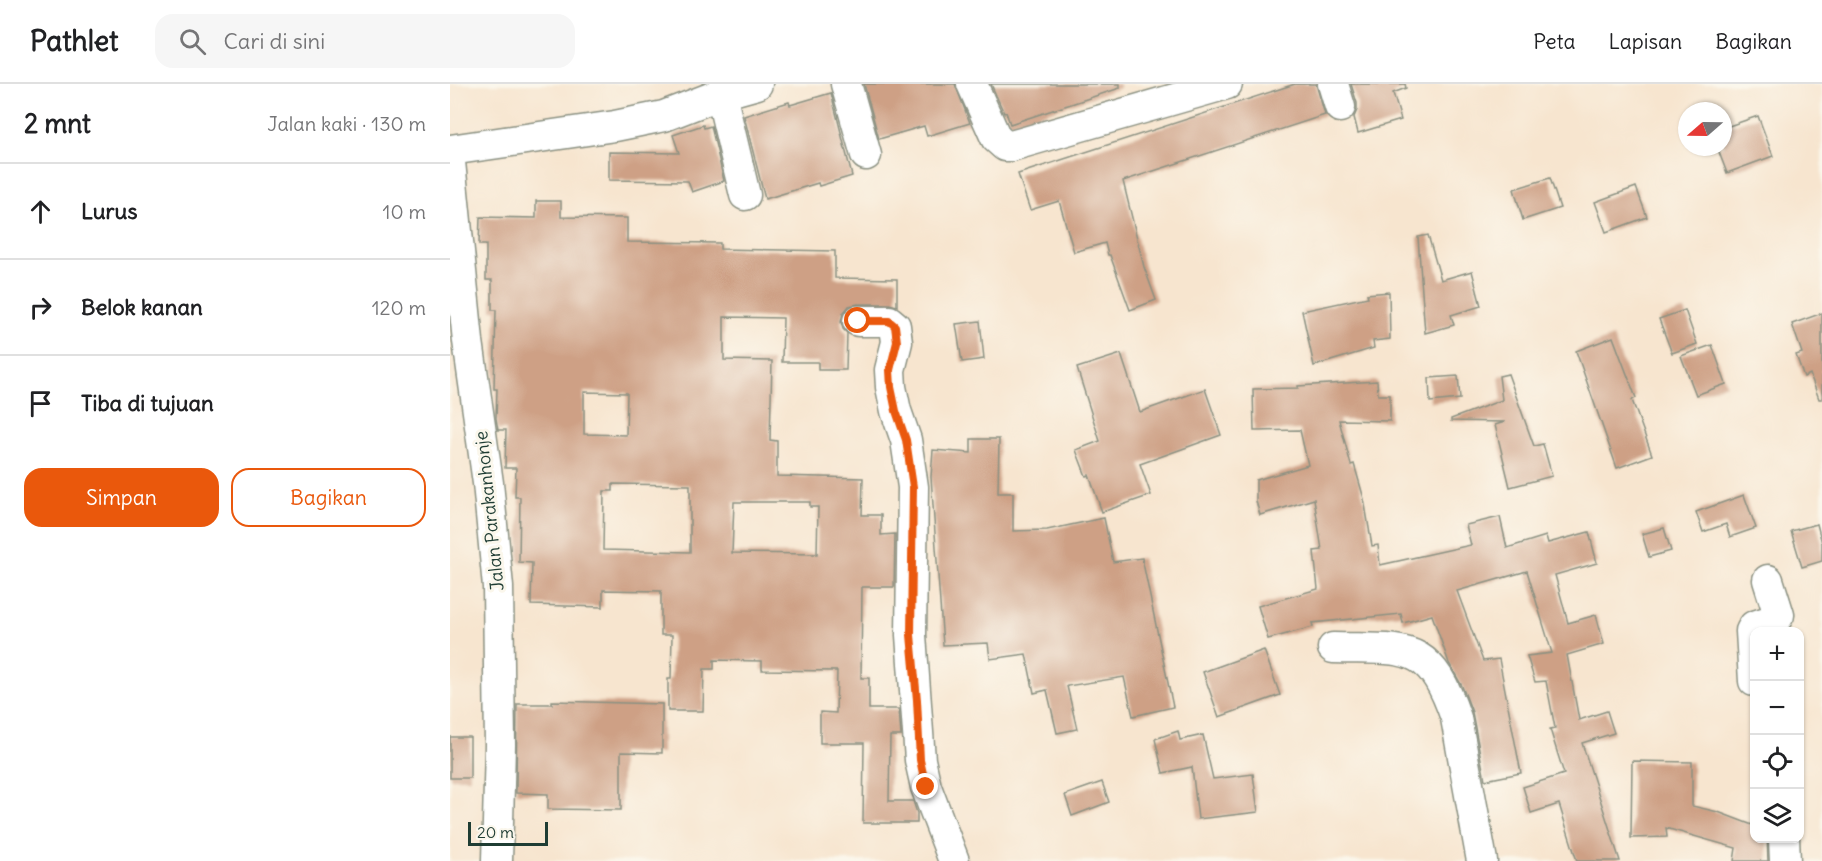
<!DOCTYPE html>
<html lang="id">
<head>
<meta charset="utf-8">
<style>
	body { margin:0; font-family:Delius,sans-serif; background:#f6f6f6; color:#202124 }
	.controls { position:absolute; right:18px; bottom:18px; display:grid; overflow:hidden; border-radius:12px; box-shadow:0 2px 4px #0004 }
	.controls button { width:54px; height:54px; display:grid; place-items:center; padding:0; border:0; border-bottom:2px solid #e0e0e0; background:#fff; color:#202124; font:30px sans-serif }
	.compass { position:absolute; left:1228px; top:18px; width:54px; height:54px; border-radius:50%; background:#fff; box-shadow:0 2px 4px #0004; rotate:250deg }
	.scale { position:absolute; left:18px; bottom:15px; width:80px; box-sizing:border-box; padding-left:6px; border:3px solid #1f3d34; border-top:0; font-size:16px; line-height:21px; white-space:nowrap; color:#1f3d34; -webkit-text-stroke:4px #fbf7ec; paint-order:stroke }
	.stop { position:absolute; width:18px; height:18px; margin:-14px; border:4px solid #ea580c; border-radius:50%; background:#fff }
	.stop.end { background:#ea580c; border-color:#fff; box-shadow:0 2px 6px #0008 }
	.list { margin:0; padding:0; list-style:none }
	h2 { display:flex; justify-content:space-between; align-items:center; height:78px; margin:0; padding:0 24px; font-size:26px }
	h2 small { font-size:20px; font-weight:400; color:#757577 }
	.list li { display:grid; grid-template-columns:39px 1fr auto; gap:18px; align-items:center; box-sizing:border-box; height:96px; padding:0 24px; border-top:2px solid #e0e0e0 }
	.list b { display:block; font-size:22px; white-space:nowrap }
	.list em { font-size:20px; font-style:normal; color:#757577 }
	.actions { display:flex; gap:12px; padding:18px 24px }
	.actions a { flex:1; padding:14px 0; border:2px solid #ea580c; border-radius:18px; text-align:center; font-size:21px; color:#ea580c }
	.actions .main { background:#ea580c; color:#fff }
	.icon { flex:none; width:33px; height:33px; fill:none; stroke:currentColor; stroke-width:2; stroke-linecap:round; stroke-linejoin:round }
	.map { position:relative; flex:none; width:1372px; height:777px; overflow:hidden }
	header { display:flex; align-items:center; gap:36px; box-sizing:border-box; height:84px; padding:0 30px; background:#fff; border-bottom:2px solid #e0e0e0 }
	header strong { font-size:28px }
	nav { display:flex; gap:33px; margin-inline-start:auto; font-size:21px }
	.search { width:420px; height:54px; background:#f6f6f6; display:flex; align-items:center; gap:15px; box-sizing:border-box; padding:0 21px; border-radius:18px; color:#757577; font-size:22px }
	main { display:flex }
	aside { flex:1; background:#fff }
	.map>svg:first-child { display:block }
</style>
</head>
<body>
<header>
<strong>Pathlet</strong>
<div class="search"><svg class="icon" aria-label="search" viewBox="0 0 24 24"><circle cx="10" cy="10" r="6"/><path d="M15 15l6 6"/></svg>Cari di sini</div>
<nav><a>Peta</a><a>Lapisan</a><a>Bagikan</a></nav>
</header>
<main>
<aside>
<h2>2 mnt<small>Jalan kaki · 130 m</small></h2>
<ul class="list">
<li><svg class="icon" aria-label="ahead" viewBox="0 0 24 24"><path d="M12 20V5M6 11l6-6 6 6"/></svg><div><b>Lurus</b></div><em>10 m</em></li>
<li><svg class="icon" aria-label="right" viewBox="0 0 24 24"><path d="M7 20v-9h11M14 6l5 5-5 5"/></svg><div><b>Belok kanan</b></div><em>120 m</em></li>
<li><svg class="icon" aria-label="arrive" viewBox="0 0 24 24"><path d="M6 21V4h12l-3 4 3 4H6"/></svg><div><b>Tiba di tujuan</b></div></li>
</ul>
<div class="actions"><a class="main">Simpan</a><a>Bagikan</a></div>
</aside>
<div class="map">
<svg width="1372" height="777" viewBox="0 0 1372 777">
	<rect width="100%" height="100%" fill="#fbf7ec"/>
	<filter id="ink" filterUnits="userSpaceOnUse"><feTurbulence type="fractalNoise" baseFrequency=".0167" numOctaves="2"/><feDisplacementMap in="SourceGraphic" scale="12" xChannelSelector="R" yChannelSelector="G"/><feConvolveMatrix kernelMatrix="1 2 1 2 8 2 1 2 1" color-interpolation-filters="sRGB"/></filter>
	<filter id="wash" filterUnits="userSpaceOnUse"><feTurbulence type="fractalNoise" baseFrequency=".008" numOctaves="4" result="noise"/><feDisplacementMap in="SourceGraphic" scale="24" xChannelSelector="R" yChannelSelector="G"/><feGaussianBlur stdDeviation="1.35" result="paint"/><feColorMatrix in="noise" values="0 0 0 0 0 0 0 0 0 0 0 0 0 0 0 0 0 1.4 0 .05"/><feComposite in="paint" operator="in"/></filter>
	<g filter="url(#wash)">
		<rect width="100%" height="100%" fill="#f7e5cf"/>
		<g id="blocks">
			<g fill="#cea085" fill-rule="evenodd">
				<polygon points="414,0 505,0 520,39 477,52 474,42 429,55"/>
				<polygon points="541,0 670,0 670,4 560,40 556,28 554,29"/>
				<polygon points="845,0 866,0 875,31 673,97 694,183 706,216 680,226 660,171 658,171 655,159 624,168 609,117 580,126 568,90"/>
				<polygon points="901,0 955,0 956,4 943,9 951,36 908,49 904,33 907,26 907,19"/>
				<polygon points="381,9 402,92 369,102 368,99 315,115 294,32 339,18 340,21"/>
				<polygon points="1308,32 1323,72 1277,89 1267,63 1273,63 1273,44"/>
				<polygon points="253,41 254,44 261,42 274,97 242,108 238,97 159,96 159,68 229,69 223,51"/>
				<polygon points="1100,94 1110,124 1073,136 1064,105"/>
				<polygon points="1186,103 1197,133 1156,148 1145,118"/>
				<path d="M86 117H111V133L177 134V158L270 159V165L385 167V194L447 195V222L439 220H408L399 222 393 229 391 238 393 245 397 249 396 286H368V278H332L333 234 274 233V276L322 277 320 356 327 357V392L413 394 412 431H431V451L445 450 444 503H412L411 594H419V625H449L451 652H440L439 717H463L467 729V739H413L414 659H370V628L386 629 387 587 312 586V577L264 576V585H254L253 627H218V595H221L222 551H211V507L153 506V523L81 521 82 479 69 478 70 413H65L66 384H55L56 346H48L46 334 47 305H44L46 226H42V196H36V161H29L30 133 86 134ZM134 308 177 309 176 351 134 350ZM163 400 240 401V468L153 466 154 407H163ZM284 418H360V423H368L367 470 282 469Z"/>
				<polygon points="978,151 991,196 1022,187 1031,222 1001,231 1004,241 975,249 968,153"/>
				<polygon points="939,208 940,255 923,257 924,264 864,282 852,227 918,213 917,210"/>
				<polygon points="1235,226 1247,260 1222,269 1209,235"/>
				<polygon points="1372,229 1372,315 1369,315 1360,290 1354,293 1346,271 1352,269 1342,240"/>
				<polygon points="530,237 534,275 512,278 506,240"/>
				<polygon points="1163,253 1186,314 1182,316 1202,371 1167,384 1126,267"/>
				<polygon points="1262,261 1276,300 1246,311 1231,272"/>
				<polygon points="671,270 690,328 755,305 771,351 690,380 701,411 652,428 639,391 636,392 626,366 650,357 627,284"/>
				<polygon points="1058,290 1084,362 1093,360 1102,392 1060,403 1045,341 1055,338 1001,337 1001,335 1052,316 1049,292"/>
				<polygon points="1008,292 1010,315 980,318 979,294"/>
				<polygon points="927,297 928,311 940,311 940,337 889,336 901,381 904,380 914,415 922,462 928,461 930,481 1021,461 1016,441 1050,433 1057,464 1096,452 1098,459 1139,448 1147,479 1105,491 1118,539 1146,531 1154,560 1117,571 1129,636 1157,627 1164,649 1132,659 1170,777 1127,777 1109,720 1081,729 1073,703 1114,690 1100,645 1105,644 1096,597 1085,598 1077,572 1102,569 1077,487 1007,507 1033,577 1049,575 1071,689 1035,696 1022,628 1012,602 999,579 982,531 953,539 951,530 862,539 863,543 818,555 808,522 868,505 864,467 872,466 864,415 810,431 806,417 806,396 858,381 850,346 804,347 803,305 848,304 848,302"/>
				<polygon points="521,355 549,355 548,409 563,409 563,447 597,446 654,434 663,478 692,474 723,623 683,632 674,593 617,602 627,645 607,649 597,606 584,609 576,570 540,575 538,559 493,561 481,393 483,366 521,369"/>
				<polygon points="1294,411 1306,444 1280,453 1276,440 1253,448 1246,428"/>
				<polygon points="1367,440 1372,459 1372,477 1352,483 1341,447"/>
				<polygon points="1214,444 1221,467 1199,473 1192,450"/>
				<polygon points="814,566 830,611 769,633 753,588"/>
				<polygon points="102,617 212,620 212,669 171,668 171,726 98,725 98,710 66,709 67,620 102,620"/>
				<polygon points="728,647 730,656 753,651 763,695 803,690 808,728 748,735 742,683 713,689 705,655"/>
				<rect x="0" y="653" width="20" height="41"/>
				<polygon points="1182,677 1242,678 1242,722 1268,728 1305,742 1305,754 1317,754 1318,777 1284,777 1286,764 1216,744 1217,753 1181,754"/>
				<polygon points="652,698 659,718 622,732 615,711"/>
			</g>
		</g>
	</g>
	<g filter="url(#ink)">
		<use href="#blocks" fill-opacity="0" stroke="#8b9182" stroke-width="1.5"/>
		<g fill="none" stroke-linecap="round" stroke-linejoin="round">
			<defs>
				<g id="street">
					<polyline points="396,0 416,71"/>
					<polyline points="522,0 546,54 555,62 561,62 777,0"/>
					<polyline points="883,0 890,23"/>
					<polyline points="271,10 295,111"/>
					<polyline points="0,66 165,42 214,32 271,10 307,0"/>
					<polyline points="0,78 18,257 38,399 48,503 50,661 47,777"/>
					<polyline points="408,237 439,237 445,242 447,258 440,286 441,303 446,327 456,356 463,403 461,551 470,676 476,703 504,777"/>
					<path d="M883 564C956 566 979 555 1006 634L1032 777"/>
					<polyline points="1304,597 1301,547 1304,542 1326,535 1329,531 1318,496"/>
					<polyline points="1334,754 1335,777"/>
				</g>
			</defs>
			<use href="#street" stroke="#8b9182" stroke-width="33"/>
			<use href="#street" stroke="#fff" stroke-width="30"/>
		</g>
	</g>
	<g fill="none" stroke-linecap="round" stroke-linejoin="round" filter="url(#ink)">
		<polyline stroke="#ea580c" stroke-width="8" points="408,237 439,237 445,242 447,258 440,286 441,303 446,327 456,356 463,403 461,551 467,616 470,676 476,703"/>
	</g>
	<g text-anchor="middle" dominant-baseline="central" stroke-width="6" stroke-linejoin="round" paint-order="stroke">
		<g font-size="18" fill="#1f3d34" stroke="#fbf7ec">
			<text transform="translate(39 427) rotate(-96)">Jalan Parakanhonje</text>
		</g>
	</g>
</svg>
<div class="controls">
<button>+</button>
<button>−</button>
<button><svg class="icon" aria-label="locate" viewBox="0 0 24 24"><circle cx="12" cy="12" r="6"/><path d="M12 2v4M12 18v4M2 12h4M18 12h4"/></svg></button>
<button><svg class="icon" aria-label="layers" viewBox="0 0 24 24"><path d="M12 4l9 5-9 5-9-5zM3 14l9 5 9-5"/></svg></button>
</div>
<svg class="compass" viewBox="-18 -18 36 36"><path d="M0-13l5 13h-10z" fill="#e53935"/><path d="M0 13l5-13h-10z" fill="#757577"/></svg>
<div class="scale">20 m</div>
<div class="stop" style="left:408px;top:237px"></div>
<div class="stop end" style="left:476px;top:703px"></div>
</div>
</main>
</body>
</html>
